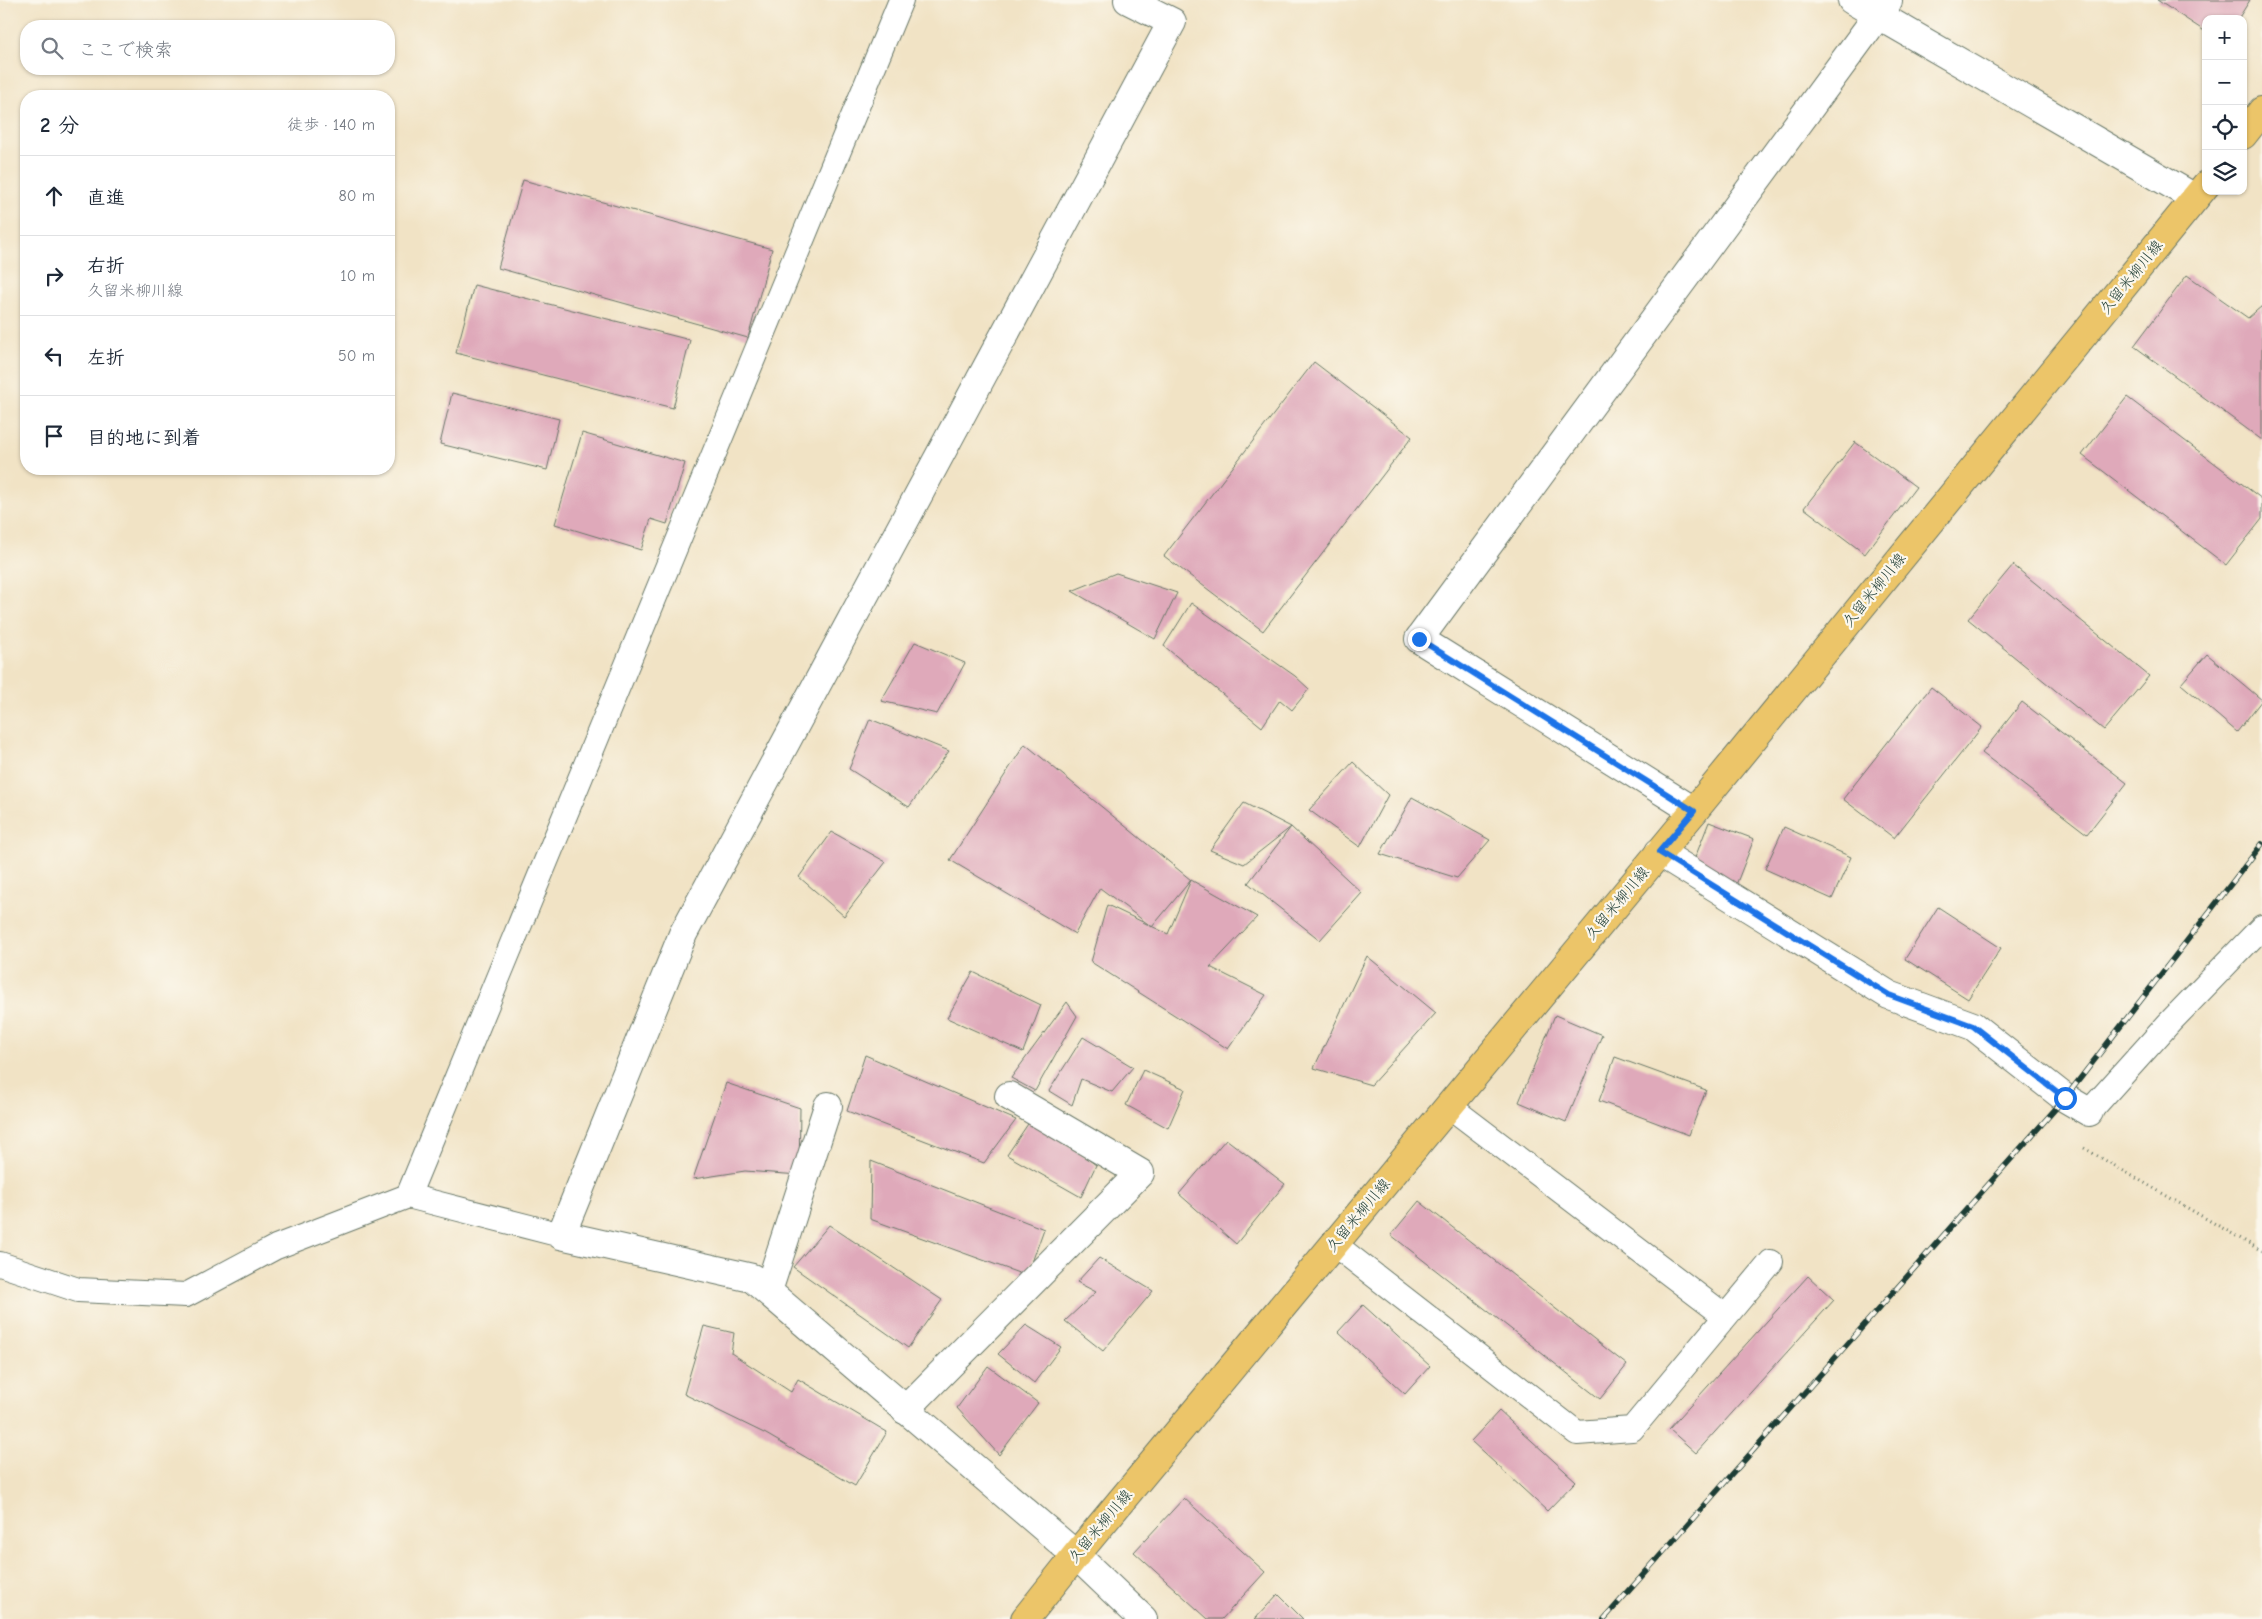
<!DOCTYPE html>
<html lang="ja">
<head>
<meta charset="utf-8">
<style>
	body { margin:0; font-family:"Comic Neue","Klee One",sans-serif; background:#f2f2f3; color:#1f2937 }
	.controls { position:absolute; right:15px; top:15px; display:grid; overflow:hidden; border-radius:10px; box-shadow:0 1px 4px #0004 }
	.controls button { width:45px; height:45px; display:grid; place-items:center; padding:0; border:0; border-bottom:1px solid #e0e1e3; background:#fff; color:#1f2937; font:25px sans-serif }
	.stop { position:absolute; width:15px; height:15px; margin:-11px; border:4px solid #1a73e8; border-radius:50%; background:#fff }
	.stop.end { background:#1a73e8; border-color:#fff; box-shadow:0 1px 5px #0008 }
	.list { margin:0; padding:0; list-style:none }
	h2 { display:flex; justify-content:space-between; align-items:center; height:65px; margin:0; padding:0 20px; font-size:21px }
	h2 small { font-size:16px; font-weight:400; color:#747a83 }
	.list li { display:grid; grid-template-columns:32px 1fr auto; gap:15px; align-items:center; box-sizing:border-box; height:80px; padding:0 20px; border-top:1px solid #e0e1e3 }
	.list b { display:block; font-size:19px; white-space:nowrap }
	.list p { margin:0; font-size:16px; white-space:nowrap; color:#747a83 }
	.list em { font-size:16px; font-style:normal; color:#747a83 }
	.icon { flex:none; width:28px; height:28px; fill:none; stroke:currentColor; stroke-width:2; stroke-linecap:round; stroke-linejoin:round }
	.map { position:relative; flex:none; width:2262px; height:1619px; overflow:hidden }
	.search { position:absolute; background:#fff; box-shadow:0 1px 4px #0004; left:20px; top:20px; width:375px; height:55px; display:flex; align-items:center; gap:12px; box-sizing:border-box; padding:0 18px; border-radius:20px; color:#747a83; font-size:19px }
	.panel { position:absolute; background:#fff; box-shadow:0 1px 4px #0004; left:20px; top:90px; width:375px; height:385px; border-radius:20px }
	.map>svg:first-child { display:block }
</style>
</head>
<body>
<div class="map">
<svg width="2262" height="1619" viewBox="0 0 2262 1619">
	<rect width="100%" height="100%" fill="#fbf7ec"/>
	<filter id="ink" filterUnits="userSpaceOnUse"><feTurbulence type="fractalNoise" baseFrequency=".02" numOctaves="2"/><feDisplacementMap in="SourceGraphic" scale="10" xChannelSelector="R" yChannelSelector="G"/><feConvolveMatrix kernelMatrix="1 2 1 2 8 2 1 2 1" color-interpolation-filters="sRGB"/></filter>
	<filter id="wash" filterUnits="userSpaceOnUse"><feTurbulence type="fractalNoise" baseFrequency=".0096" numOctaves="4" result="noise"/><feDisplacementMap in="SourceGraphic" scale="20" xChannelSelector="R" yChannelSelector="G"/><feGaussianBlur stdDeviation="1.12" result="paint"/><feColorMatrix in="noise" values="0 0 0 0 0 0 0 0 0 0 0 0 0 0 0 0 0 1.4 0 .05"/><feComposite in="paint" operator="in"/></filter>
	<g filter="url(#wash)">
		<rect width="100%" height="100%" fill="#f1e3c5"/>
		<g id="blocks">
			<g fill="#dfa9ba">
				<polygon points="2157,0 2250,0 2238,19 2206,19 2206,32"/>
				<polygon points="523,180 772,249 748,338 498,268"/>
				<polygon points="2187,275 2248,318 2262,306 2262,440 2134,346"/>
				<polygon points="474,285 690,340 673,408 456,353"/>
				<polygon points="1314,362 1412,437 1263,631 1164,556"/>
				<polygon points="452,393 559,419 547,470 440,444"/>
				<polygon points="2127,397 2262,499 2262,519 2226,565 2082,455"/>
				<polygon points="582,433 685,463 667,524 651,519 641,550 555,524"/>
				<polygon points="1855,442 1916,487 1865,554 1804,508"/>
				<polygon points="2013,565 2149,676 2104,730 1968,619"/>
				<polygon points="1116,573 1177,593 1155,639 1072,591"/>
				<polygon points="1191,603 1295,676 1309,689 1292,710 1280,700 1262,727 1164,646"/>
				<polygon points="915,642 965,663 937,714 881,701"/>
				<polygon points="2207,654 2262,700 2237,732 2181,684"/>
				<polygon points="1931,687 1982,727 1894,838 1843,799"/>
				<polygon points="2022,702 2127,783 2087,834 1982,753"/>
				<polygon points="870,719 949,751 909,807 849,769"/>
				<polygon points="1025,744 1191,880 1152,927 1100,888 1075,934 950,860"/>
				<polygon points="1353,762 1388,795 1360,847 1309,810"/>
				<polygon points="1412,797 1490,840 1457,878 1380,854"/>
				<polygon points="1244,803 1291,827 1362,893 1320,940 1248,883 1291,827 1244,864 1210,850"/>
				<polygon points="1709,822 1754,839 1736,885 1691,868"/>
				<polygon points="1784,827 1851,857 1832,899 1765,869"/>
				<polygon points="832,832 886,862 844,916 799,877"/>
				<polygon points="1191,880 1257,917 1210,967 1266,995 1228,1049 1091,962 1107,905 1168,934"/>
				<polygon points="1938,907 2001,948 1968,999 1905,959"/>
				<polygon points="1367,956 1436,1013 1371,1085 1314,1068"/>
				<polygon points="973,972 1041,1005 1023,1052 947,1018"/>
				<polygon points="1067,1002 1077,1016 1035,1091 1011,1078"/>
				<polygon points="1555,1015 1602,1035 1566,1122 1519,1102"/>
				<polygon points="1083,1037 1133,1067 1112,1092 1081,1079 1072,1105 1049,1091"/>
				<polygon points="865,1055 1016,1120 984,1163 847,1111"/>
				<polygon points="1615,1057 1706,1090 1689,1135 1599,1101"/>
				<polygon points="1143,1070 1185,1089 1168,1128 1126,1105"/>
				<polygon points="726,1083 800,1108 799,1175 745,1171 693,1179"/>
				<polygon points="1032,1118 1096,1165 1081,1197 1007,1155"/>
				<polygon points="1226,1139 1285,1184 1236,1244 1179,1194"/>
				<polygon points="871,1161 1044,1229 1027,1276 870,1219"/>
				<polygon points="1419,1201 1627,1365 1600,1399 1391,1235"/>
				<polygon points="829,1225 942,1300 908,1348 793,1267"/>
				<polygon points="1099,1258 1153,1291 1103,1351 1065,1321 1096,1292 1077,1282"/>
				<polygon points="1808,1276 1834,1300 1696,1453 1669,1429"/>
				<polygon points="1363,1305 1430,1366 1405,1394 1338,1332"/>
				<polygon points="1026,1325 1061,1347 1034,1383 998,1354"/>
				<polygon points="704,1326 734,1333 731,1353 791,1392 798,1379 887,1432 855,1486 766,1434 684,1394"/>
				<polygon points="988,1366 1038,1403 999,1455 957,1408"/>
				<polygon points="1499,1411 1576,1481 1547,1511 1471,1441"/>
				<polygon points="1184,1498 1265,1572 1222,1619 1208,1619 1134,1552"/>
				<polygon points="1278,1594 1303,1619 1255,1619"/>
			</g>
		</g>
	</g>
	<g filter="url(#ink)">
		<use href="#blocks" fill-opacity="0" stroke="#687767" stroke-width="1"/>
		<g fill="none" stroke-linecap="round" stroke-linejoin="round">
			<defs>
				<g id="service">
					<polyline points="1449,1106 1725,1316"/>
					<polyline points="2089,1112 2170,1022 2262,927"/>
					<polyline points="408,1196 901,0"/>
					<polyline points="1334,1244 1577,1433 1632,1429 1771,1262"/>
					<polyline points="0,1264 78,1290 186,1295 276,1247 408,1196 561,1235"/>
				</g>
				<g id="minor">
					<polyline points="1128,0 1172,22 683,934 561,1235 752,1278 1076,1555 1143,1619"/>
					<polyline points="1852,0 1878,15 1888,1"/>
					<polyline points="1694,811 1419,639 1878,15 2195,198"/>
					<polyline points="1659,852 1889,995 1973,1026 2065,1098 2089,1112"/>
					<polyline points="768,1291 828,1106"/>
					<polyline points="905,1410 1140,1173 1009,1096"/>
				</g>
				<g id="primary">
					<polyline points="2243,135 2262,111"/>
					<polyline points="1025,1619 1076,1555 1694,811 2206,185"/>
				</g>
			</defs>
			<use href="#service" stroke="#687767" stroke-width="26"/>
			<use href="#minor" stroke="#687767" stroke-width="30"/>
			<use href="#primary" stroke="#687767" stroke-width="30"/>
			<polyline stroke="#687767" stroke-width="3" stroke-dasharray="1 4" stroke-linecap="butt" points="2084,1148 2262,1251"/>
			<use href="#service" stroke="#fff" stroke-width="24"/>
			<use href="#minor" stroke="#fff" stroke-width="28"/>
			<use href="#primary" stroke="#ecc569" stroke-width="28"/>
			<defs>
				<polyline id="rail" points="1604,1619 2065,1098 2262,844"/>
			</defs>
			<use href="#rail" stroke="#1f3d34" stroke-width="5.5"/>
			<use href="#rail" stroke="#fbf7ec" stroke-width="4" stroke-dasharray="11" stroke-linecap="butt"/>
		</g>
	</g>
	<g fill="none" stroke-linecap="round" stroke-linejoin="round" filter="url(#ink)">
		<polyline stroke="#1a73e8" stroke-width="6" points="1419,639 1694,811 1659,852 1889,995 1973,1026 2065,1098"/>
	</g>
	<g text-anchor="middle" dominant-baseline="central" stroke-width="4.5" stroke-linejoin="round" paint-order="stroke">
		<g font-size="15" fill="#1f3d34" stroke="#fbf7ec">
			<text transform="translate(2131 277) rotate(-51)">久留米柳川線</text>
			<text transform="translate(1874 590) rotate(-51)">久留米柳川線</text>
			<text transform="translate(1617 903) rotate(-50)">久留米柳川線</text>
			<text transform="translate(1358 1215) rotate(-50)">久留米柳川線</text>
			<text transform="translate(1100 1526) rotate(-50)">久留米柳川線</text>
		</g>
	</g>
</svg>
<div class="controls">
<button>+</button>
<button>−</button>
<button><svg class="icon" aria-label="locate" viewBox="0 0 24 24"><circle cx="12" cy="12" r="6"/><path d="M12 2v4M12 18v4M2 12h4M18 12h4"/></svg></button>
<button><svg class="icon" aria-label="layers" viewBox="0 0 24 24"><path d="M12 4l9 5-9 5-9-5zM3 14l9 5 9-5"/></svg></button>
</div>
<div class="stop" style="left:2065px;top:1098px"></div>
<div class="stop end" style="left:1419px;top:639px"></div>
<div class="search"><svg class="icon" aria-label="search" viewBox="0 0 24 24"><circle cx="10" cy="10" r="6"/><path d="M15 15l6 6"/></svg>ここで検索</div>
<section class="panel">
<h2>2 分<small>徒歩 · 140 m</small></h2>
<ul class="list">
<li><svg class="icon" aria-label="ahead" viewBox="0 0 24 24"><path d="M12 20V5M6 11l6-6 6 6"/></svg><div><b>直進</b></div><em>80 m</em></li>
<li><svg class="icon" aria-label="right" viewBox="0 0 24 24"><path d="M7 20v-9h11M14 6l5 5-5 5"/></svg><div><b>右折</b><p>久留米柳川線</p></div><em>10 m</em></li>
<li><svg class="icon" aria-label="left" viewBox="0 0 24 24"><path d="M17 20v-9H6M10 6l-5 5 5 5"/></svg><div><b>左折</b></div><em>50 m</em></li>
<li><svg class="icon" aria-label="arrive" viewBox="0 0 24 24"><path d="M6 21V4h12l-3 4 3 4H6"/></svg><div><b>目的地に到着</b></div></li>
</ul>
</section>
</div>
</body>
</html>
